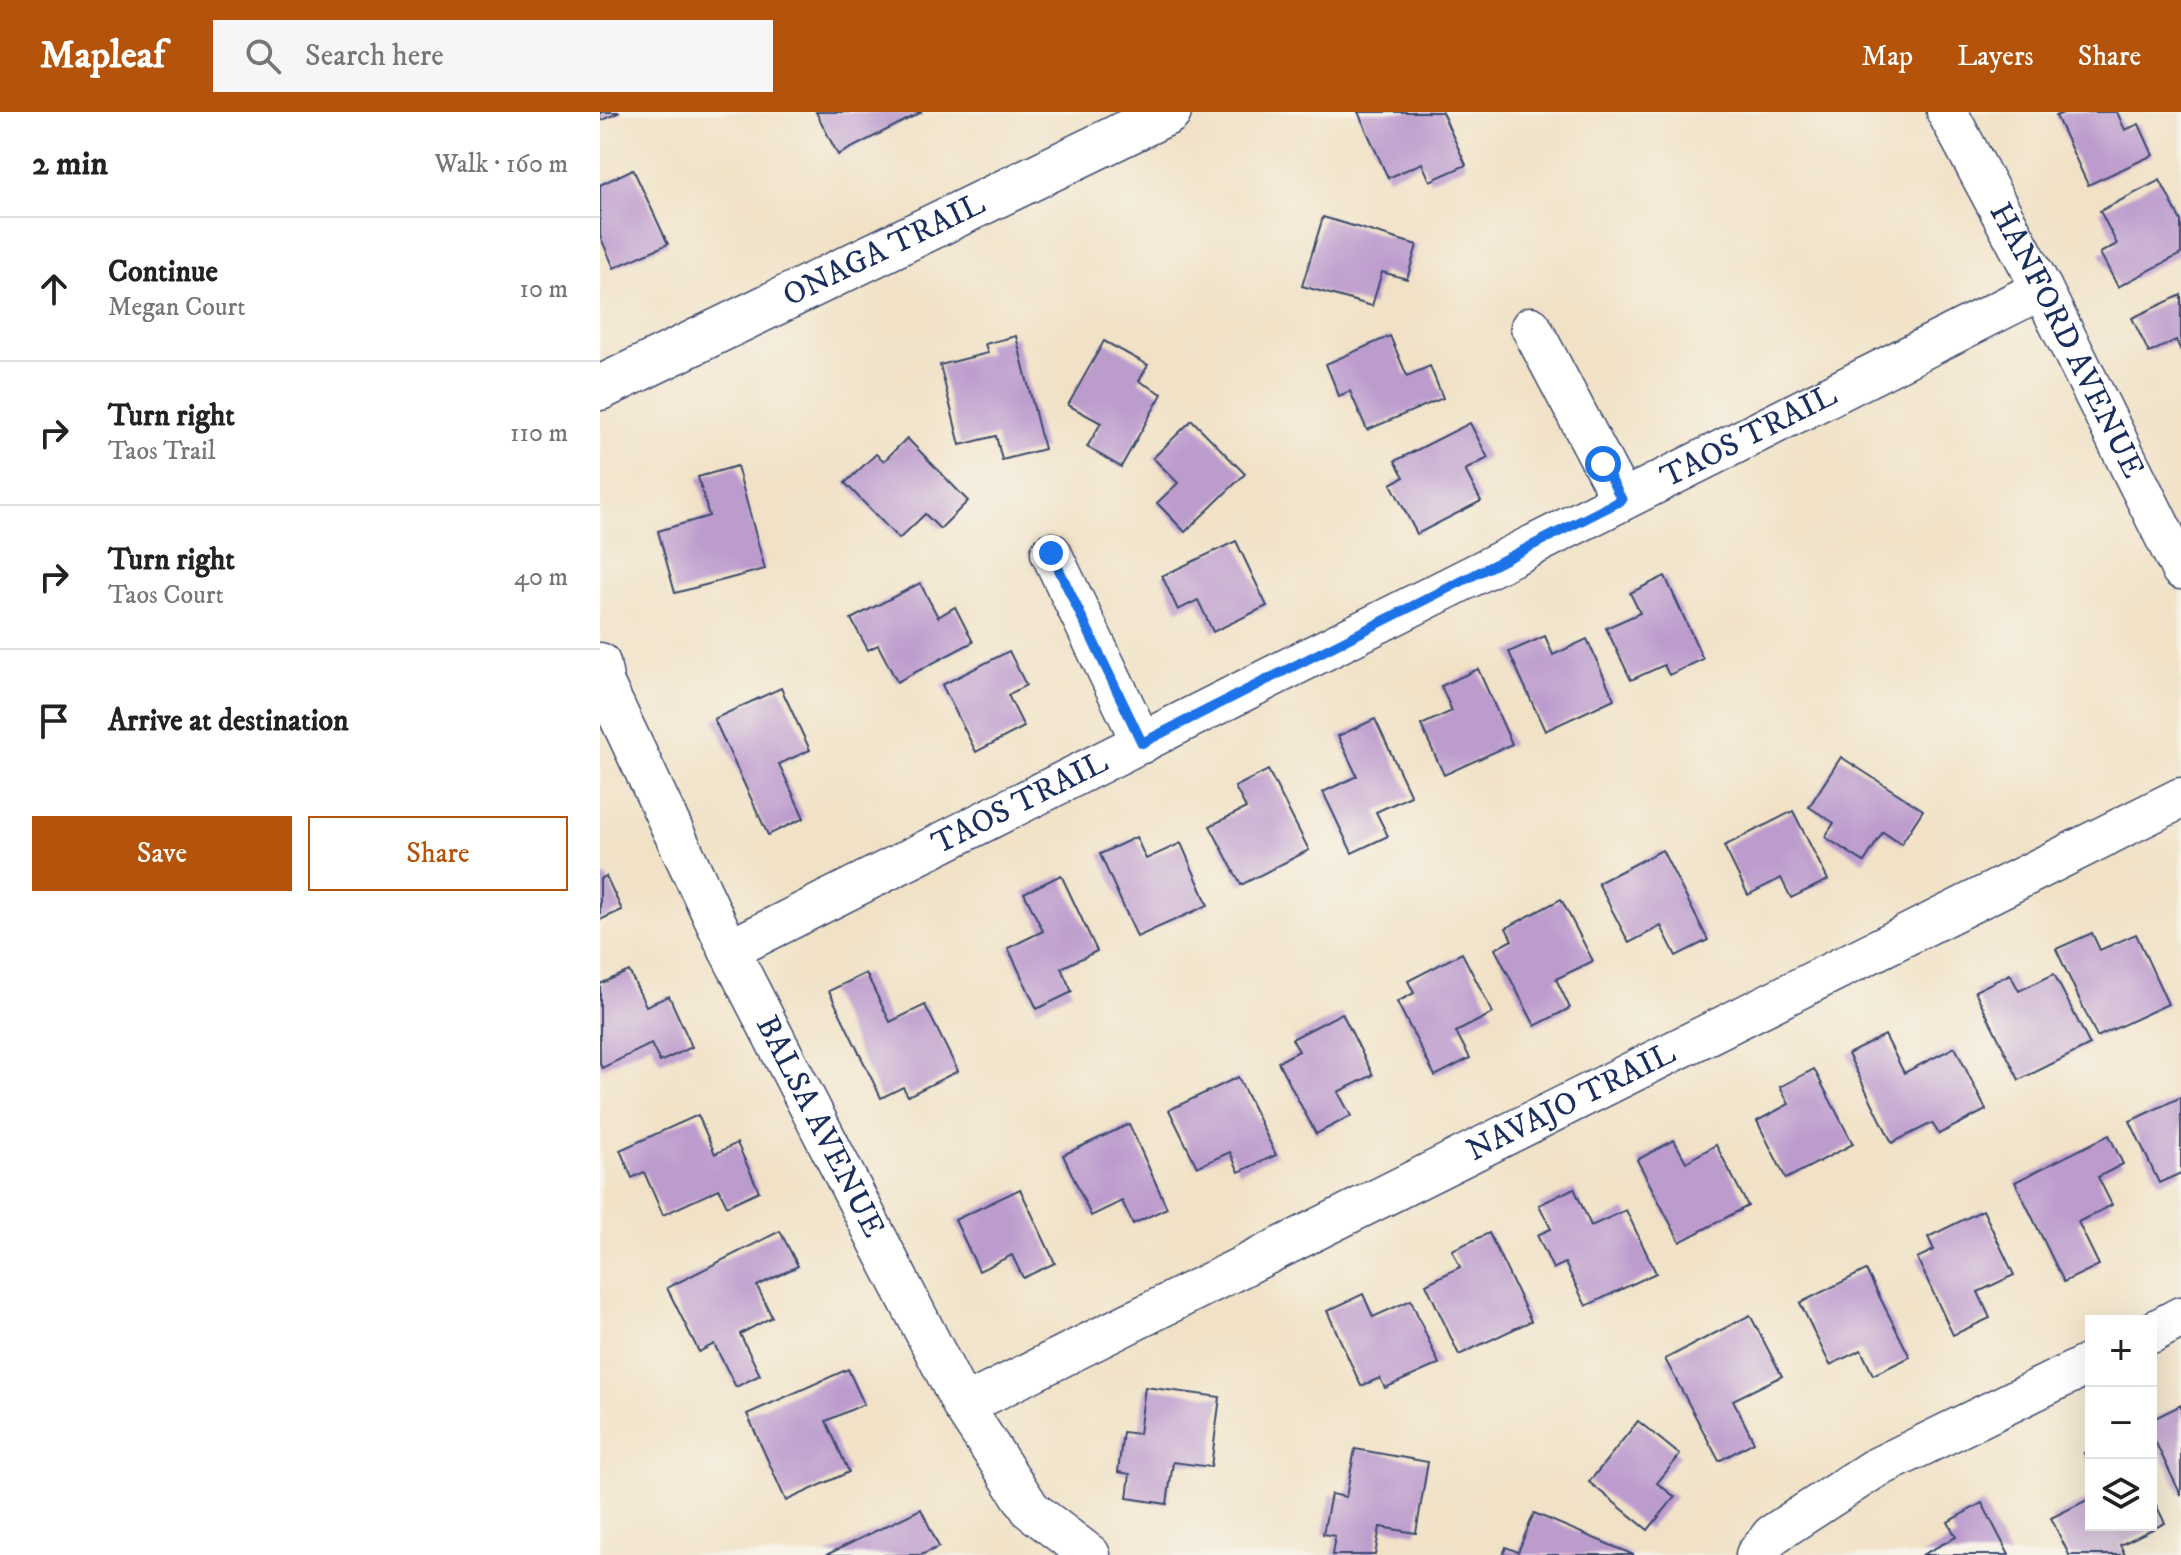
<!DOCTYPE html>
<html lang="en">
<head>
<meta charset="utf-8">
<style>
	body { margin:0; font-family:"IM FELL DW Pica",serif; background:#f6f6f6; color:#222 }
	.controls { position:absolute; right:24px; bottom:24px; display:grid; overflow:hidden; border-radius:0px; box-shadow:0 8px 32px #0002 }
	.controls button { width:72px; height:72px; display:grid; place-items:center; padding:0; border:0; border-bottom:2px solid #e0e0e0; background:#fff; color:#222; font:40px sans-serif }
	.stop { position:absolute; width:24px; height:24px; margin:-18px; border:6px solid #1a73e8; border-radius:50%; background:#fff }
	.stop.end { background:#1a73e8; border-color:#fff; box-shadow:0 2px 8px #0008 }
	.list { margin:0; padding:0; list-style:none }
	h2 { display:flex; justify-content:space-between; align-items:center; height:104px; margin:0; padding:0 32px; font-size:34px }
	h2 small { font-size:26px; font-weight:400; color:#767676 }
	.list li { display:grid; grid-template-columns:52px 1fr auto; gap:24px; align-items:center; box-sizing:border-box; height:144px; padding:0 32px; border-top:2px solid #e0e0e0 }
	.list b { display:block; font-size:30px; white-space:nowrap }
	.list p { margin:0; font-size:26px; white-space:nowrap; color:#767676 }
	.list em { font-size:26px; font-style:normal; color:#767676 }
	.actions { display:flex; gap:16px; padding:24px 32px }
	.actions a { flex:1; padding:18px 0; border:2px solid #b45309; border-radius:0px; text-align:center; font-size:28px; color:#b45309 }
	.actions .main { background:#b45309; color:#fff }
	.icon { flex:none; width:44px; height:44px; fill:none; stroke:currentColor; stroke-width:2; stroke-linecap:round; stroke-linejoin:round }
	.map { position:relative; flex:none; width:1581px; height:1443px; overflow:hidden }
	header { display:flex; align-items:center; gap:48px; box-sizing:border-box; height:112px; padding:0 40px; background:#b45309; color:#fff }
	header strong { font-size:38px }
	nav { display:flex; gap:44px; margin-inline-start:auto; font-size:28px }
	.search { width:560px; height:72px; background:#f6f6f6; display:flex; align-items:center; gap:20px; box-sizing:border-box; padding:0 28px; border-radius:0px; color:#767676; font-size:30px }
	main { display:flex }
	aside { flex:1; background:#fff }
	.map>svg:first-child { display:block }
</style>
</head>
<body>
<header>
<strong>Mapleaf</strong>
<div class="search"><svg class="icon" aria-label="search" viewBox="0 0 24 24"><circle cx="10" cy="10" r="6"/><path d="M15 15l6 6"/></svg>Search here</div>
<nav><a>Map</a><a>Layers</a><a>Share</a></nav>
</header>
<main>
<aside>
<h2>2 min<small>Walk · 160 m</small></h2>
<ul class="list">
<li><svg class="icon" aria-label="ahead" viewBox="0 0 24 24"><path d="M12 20V5M6 11l6-6 6 6"/></svg><div><b>Continue</b><p>Megan Court</p></div><em>10 m</em></li>
<li><svg class="icon" aria-label="right" viewBox="0 0 24 24"><path d="M7 20v-9h11M14 6l5 5-5 5"/></svg><div><b>Turn right</b><p>Taos Trail</p></div><em>110 m</em></li>
<li><svg class="icon" aria-label="right" viewBox="0 0 24 24"><path d="M7 20v-9h11M14 6l5 5-5 5"/></svg><div><b>Turn right</b><p>Taos Court</p></div><em>40 m</em></li>
<li><svg class="icon" aria-label="arrive" viewBox="0 0 24 24"><path d="M6 21V4h12l-3 4 3 4H6"/></svg><div><b>Arrive at destination</b></div></li>
</ul>
<div class="actions"><a class="main">Save</a><a>Share</a></div>
</aside>
<div class="map">
<svg width="1581" height="1443" viewBox="0 0 1581 1443">
	<rect width="100%" height="100%" fill="#f7f3e8"/>
	<filter id="ink" filterUnits="userSpaceOnUse"><feTurbulence type="fractalNoise" baseFrequency=".0125" numOctaves="2"/><feDisplacementMap in="SourceGraphic" scale="16" xChannelSelector="R" yChannelSelector="G"/><feConvolveMatrix kernelMatrix="1 2 1 2 8 2 1 2 1" color-interpolation-filters="sRGB"/></filter>
	<filter id="wash" filterUnits="userSpaceOnUse"><feTurbulence type="fractalNoise" baseFrequency=".006" numOctaves="4" result="noise"/><feDisplacementMap in="SourceGraphic" scale="32" xChannelSelector="R" yChannelSelector="G"/><feGaussianBlur stdDeviation="1.8" result="paint"/><feColorMatrix in="noise" values="0 0 0 0 0 0 0 0 0 0 0 0 0 0 0 0 0 1.4 0 .05"/><feComposite in="paint" operator="in"/></filter>
	<g filter="url(#wash)">
		<rect width="100%" height="100%" fill="#f1e2c7"/>
		<g id="blocks">
			<g fill="#bc9bcd">
				<polygon points="0,0 20,0 0,9"/>
				<polygon points="216,0 322,0 238,43"/>
				<polygon points="758,0 842,0 866,53 830,69 822,51 788,66"/>
				<polygon points="1465,0 1517,0 1525,18 1539,12 1553,43 1488,73 1456,4"/>
				<polygon points="33,57 68,132 14,156 0,124 0,73"/>
				<polygon points="1560,68 1581,109 1581,142 1518,175 1500,141 1517,132 1500,99"/>
				<polygon points="723,105 817,133 807,167 782,160 772,194 702,174"/>
				<polygon points="1581,183 1581,239 1576,228 1549,241 1532,206"/>
				<polygon points="416,224 444,337 402,348 396,324 360,333 340,253 388,241 385,232"/>
				<polygon points="790,224 807,264 830,254 843,286 767,318 750,279 739,284 726,252"/>
				<polygon points="504,229 548,253 539,269 562,282 521,355 487,335 501,311 468,293"/>
				<polygon points="592,308 645,362 585,420 557,391 578,371 553,346"/>
				<polygon points="870,311 888,346 865,358 881,389 817,422 791,372 804,365 795,349"/>
				<polygon points="307,326 368,389 340,417 325,402 299,427 245,371 276,342 284,349"/>
				<polygon points="137,354 165,457 75,481 58,419 109,404 98,365"/>
				<polygon points="636,429 667,494 613,520 598,488 578,498 562,464"/>
				<polygon points="1065,464 1103,547 1069,563 1064,553 1031,568 1006,516 1040,501 1030,481"/>
				<polygon points="320,471 338,505 355,495 373,530 297,570 278,533 268,538 251,507"/>
				<polygon points="945,524 953,543 987,527 1014,587 945,619 909,540"/>
				<polygon points="409,539 426,573 408,583 424,615 376,640 342,573"/>
				<polygon points="878,557 912,632 844,663 821,613 852,599 841,574"/>
				<polygon points="181,576 210,638 179,652 204,706 168,723 114,607"/>
				<polygon points="775,607 811,684 776,700 788,724 752,741 723,680 757,664 738,624"/>
				<polygon points="1241,645 1323,698 1301,732 1283,720 1264,750 1225,725 1234,711 1209,695"/>
				<polygon points="668,658 709,738 641,773 610,714 646,696 635,675"/>
				<polygon points="1193,699 1228,768 1191,786 1181,766 1148,783 1124,734"/>
				<polygon points="536,725 546,747 581,731 608,793 537,825 500,742"/>
				<polygon points="1062,738 1108,828 1076,844 1061,814 1029,831 998,771"/>
				<polygon points="461,763 497,839 461,856 472,880 437,897 408,836 443,819 424,781"/>
				<polygon points="6,764 22,798 0,808 0,767"/>
				<polygon points="961,787 993,849 956,867 970,896 935,914 895,837 912,828 906,816"/>
				<polygon points="1492,821 1500,838 1536,822 1568,892 1497,925 1456,837"/>
				<polygon points="862,841 893,901 856,920 870,946 835,964 797,890 814,881 808,869"/>
				<polygon points="29,859 46,894 69,884 92,935 60,950 51,932 2,956 0,952 0,872"/>
				<polygon points="266,861 290,910 325,893 358,959 308,984 303,975 281,986 229,879"/>
				<polygon points="1410,862 1419,879 1454,862 1490,933 1419,968 1375,879"/>
				<polygon points="742,901 773,963 738,980 751,1004 716,1022 678,950 699,939 692,927"/>
				<polygon points="1285,923 1304,961 1355,935 1386,998 1339,1022 1332,1011 1292,1031 1248,942"/>
				<polygon points="1214,957 1253,1032 1186,1067 1157,1009 1189,992 1180,975"/>
				<polygon points="638,965 676,1043 639,1060 630,1040 597,1055 569,998"/>
				<polygon points="1581,985 1581,1061 1559,1071 1530,1009"/>
				<polygon points="98,1003 115,1042 137,1031 159,1079 127,1094 119,1077 63,1103 44,1060 32,1066 20,1038"/>
				<polygon points="529,1012 567,1096 533,1112 522,1089 491,1104 463,1043"/>
				<polygon points="1509,1023 1523,1052 1498,1065 1512,1093 1478,1110 1499,1153 1464,1170 1415,1070"/>
				<polygon points="1074,1028 1086,1050 1116,1033 1148,1094 1080,1130 1037,1048"/>
				<polygon points="974,1076 991,1114 1026,1098 1056,1161 986,1194 965,1151 953,1157 937,1123 951,1117 939,1093"/>
				<polygon points="420,1077 455,1151 423,1166 412,1143 379,1159 355,1108"/>
				<polygon points="1383,1098 1414,1163 1378,1180 1390,1206 1353,1223 1317,1146 1334,1138 1328,1125"/>
				<polygon points="180,1119 198,1154 157,1174 172,1205 140,1222 160,1263 136,1275 114,1232 99,1240 67,1176"/>
				<polygon points="889,1121 931,1209 859,1243 826,1172 860,1155 852,1138"/>
				<polygon points="1266,1158 1310,1245 1273,1263 1261,1238 1230,1253 1200,1191"/>
				<polygon points="763,1182 773,1205 811,1188 839,1252 785,1276 780,1266 761,1274 727,1199"/>
				<polygon points="1150,1203 1182,1264 1133,1288 1154,1330 1119,1349 1065,1247"/>
				<polygon points="248,1257 264,1292 226,1309 249,1360 186,1389 147,1302"/>
				<polygon points="545,1275 620,1285 611,1355 573,1350 567,1392 527,1386 530,1362 518,1360 523,1320 539,1322"/>
				<polygon points="1581,1293 1581,1383 1551,1321 1551,1308"/>
				<polygon points="1038,1309 1080,1343 1057,1371 1075,1385 1048,1418 989,1370"/>
				<polygon points="755,1337 828,1350 816,1421 780,1415 775,1443 732,1443 735,1424 723,1422 731,1382 746,1385"/>
				<polygon points="1491,1338 1491,1356 1484,1341"/>
				<polygon points="1551,1383 1565,1411 1520,1433 1525,1443 1469,1443 1451,1406 1491,1386 1491,1413 1551,1413"/>
				<polygon points="1382,1391 1409,1443 1322,1443 1356,1425 1348,1410"/>
				<polygon points="321,1397 339,1435 321,1443 226,1443"/>
				<polygon points="934,1401 1034,1443 903,1443 906,1435 918,1440"/>
			</g>
		</g>
	</g>
	<g filter="url(#ink)">
		<use href="#blocks" fill-opacity="0" stroke="#3b4a6e" stroke-width="2"/>
		<g fill="none" stroke-linecap="round" stroke-linejoin="round">
			<defs>
				<g id="minor">
					<path id="s1" d="M1347 0 1442 177 1581 457"/>
					<polyline points="931,215 1022,388"/>
					<polyline points="451,441 542,631"/>
					<path id="s2" d="M0 551 4 572 129 838 363 1294 431 1398 490 1443"/>
					<path id="s3" d="M129 838 1442 177"/>
					<polyline points="1551,1221 1581,1205"/>
					<path id="s4" d="M363 1294 1581 686"/>
					<polyline points="1156,1443 1172,1423 1272,1358 1491,1251"/>
				</g>
				<g id="tertiary">
					<path id="s5" d="M0 276 569 0"/>
				</g>
			</defs>
			<use href="#minor" stroke="#3b4a6e" stroke-width="43"/>
			<use href="#tertiary" stroke="#3b4a6e" stroke-width="47"/>
			<use href="#minor" stroke="#fff" stroke-width="40"/>
			<use href="#tertiary" stroke="#fff" stroke-width="44"/>
		</g>
	</g>
	<g fill="none" stroke-linecap="round" stroke-linejoin="round" filter="url(#ink)">
		<polyline stroke="#1a73e8" stroke-width="10" points="451,441 542,631 1022,388 1003,352"/>
	</g>
	<g text-anchor="middle" dominant-baseline="central" stroke-width="7" stroke-linejoin="round" paint-order="stroke">
		<g font-size="32" fill="#1b2f5e" stroke="#f7f3e8">
			<text stroke="none"><textPath href="#s5" startOffset="316">ONAGA TRAIL</textPath></text>
			<text stroke="none"><textPath href="#s1" startOffset="258">HANFORD AVENUE</textPath></text>
			<text stroke="none"><textPath href="#s3" startOffset="1142">TAOS TRAIL</textPath></text>
			<text stroke="none"><textPath href="#s3" startOffset="326">TAOS TRAIL</textPath></text>
			<text stroke="none"><textPath href="#s4" startOffset="680">NAVAJO TRAIL</textPath></text>
			<text stroke="none"><textPath href="#s2" startOffset="514">BALSA AVENUE</textPath></text>
		</g>
	</g>
</svg>
<div class="controls">
<button>+</button>
<button>−</button>
<button><svg class="icon" aria-label="layers" viewBox="0 0 24 24"><path d="M12 4l9 5-9 5-9-5zM3 14l9 5 9-5"/></svg></button>
</div>
<div class="stop" style="left:1003px;top:352px"></div>
<div class="stop end" style="left:451px;top:441px"></div>
</div>
</main>
</body>
</html>
